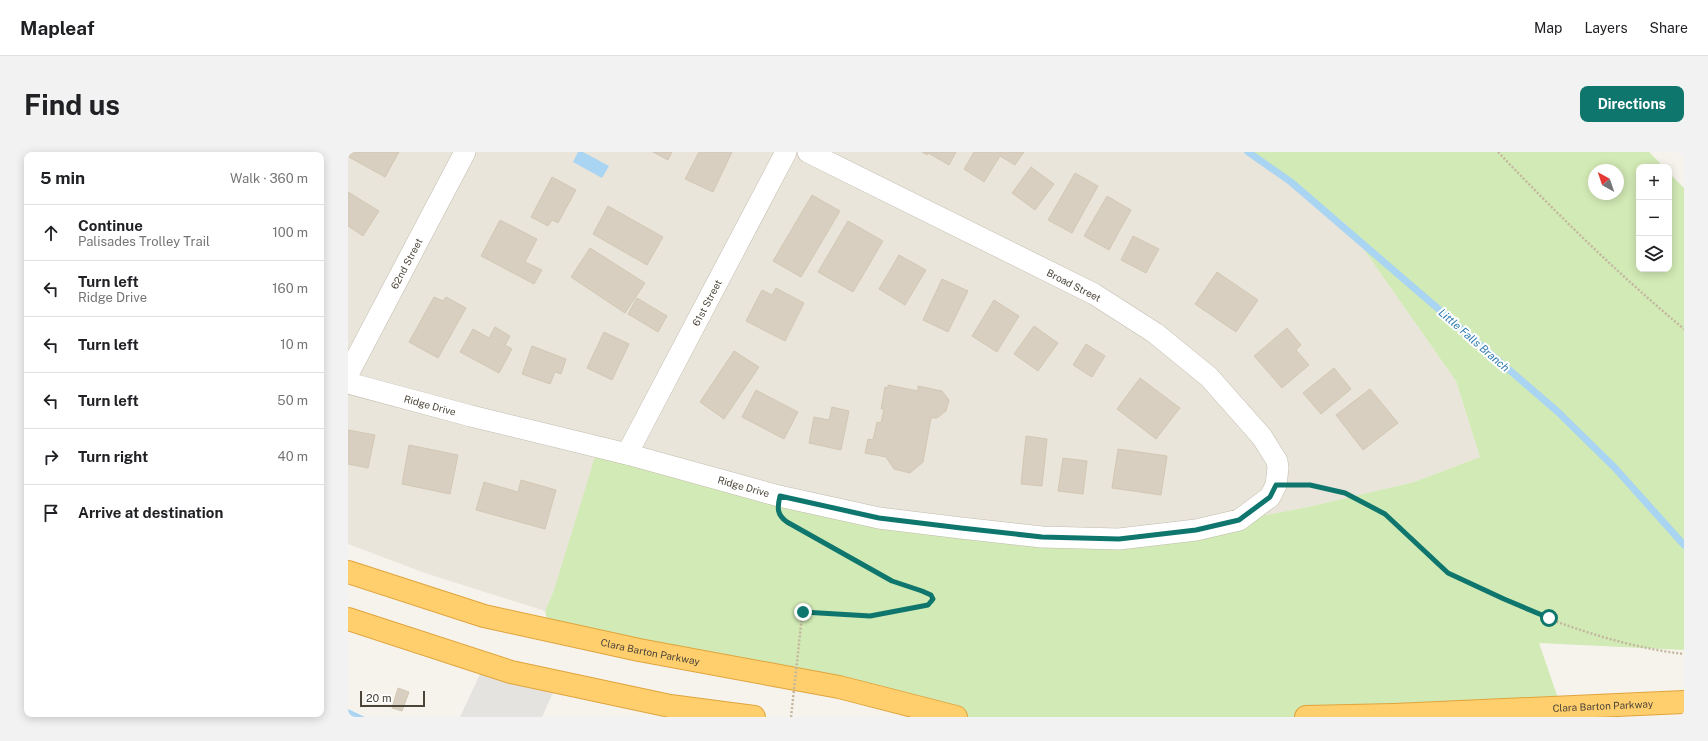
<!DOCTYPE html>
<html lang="en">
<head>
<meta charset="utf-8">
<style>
	body { margin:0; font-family:"Public Sans",sans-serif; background:#f2f2f2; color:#202124 }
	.controls { position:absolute; right:12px; top:12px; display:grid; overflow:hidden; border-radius:8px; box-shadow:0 2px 10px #0003 }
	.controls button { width:36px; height:36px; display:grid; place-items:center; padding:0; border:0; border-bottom:1px solid #e0e0e0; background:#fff; color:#202124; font:20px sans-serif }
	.compass { position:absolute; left:1240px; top:12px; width:36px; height:36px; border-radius:50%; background:#fff; box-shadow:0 2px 10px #0003; rotate:320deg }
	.scale { position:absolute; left:12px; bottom:10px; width:65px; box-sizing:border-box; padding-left:4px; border:2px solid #4b4439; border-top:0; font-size:11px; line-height:14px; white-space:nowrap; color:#4b4439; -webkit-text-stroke:3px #fff; paint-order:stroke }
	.stop { position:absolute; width:12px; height:12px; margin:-9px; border:3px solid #0f766e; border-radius:50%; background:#fff }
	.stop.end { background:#0f766e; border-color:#fff; box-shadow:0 1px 4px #0008 }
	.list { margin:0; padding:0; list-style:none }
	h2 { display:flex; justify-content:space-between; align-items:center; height:52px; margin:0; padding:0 16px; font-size:17px }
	h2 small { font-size:13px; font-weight:400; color:#757577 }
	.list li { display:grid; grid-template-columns:26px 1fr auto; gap:12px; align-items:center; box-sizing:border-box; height:56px; padding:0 16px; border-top:1px solid #e0e0e0 }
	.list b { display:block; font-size:15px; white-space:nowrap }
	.list p { margin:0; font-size:13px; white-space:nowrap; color:#757577 }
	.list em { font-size:13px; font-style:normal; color:#757577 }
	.icon { flex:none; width:22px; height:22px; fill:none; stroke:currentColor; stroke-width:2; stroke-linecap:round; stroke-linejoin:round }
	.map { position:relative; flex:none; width:1336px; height:565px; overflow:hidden; border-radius:8px }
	header { display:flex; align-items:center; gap:24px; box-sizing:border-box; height:56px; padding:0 20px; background:#fff; border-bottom:1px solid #e0e0e0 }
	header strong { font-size:19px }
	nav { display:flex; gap:22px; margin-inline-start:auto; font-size:14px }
	.intro { display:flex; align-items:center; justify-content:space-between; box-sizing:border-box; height:96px; padding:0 24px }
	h1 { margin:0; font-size:28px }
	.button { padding:10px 18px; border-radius:8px; background:#0f766e; color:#fff; font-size:14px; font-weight:700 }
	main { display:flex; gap:24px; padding:0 24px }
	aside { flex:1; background:#fff; border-radius:8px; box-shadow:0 2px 10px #0003 }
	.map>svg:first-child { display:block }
</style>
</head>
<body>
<header>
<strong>Mapleaf</strong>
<nav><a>Map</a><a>Layers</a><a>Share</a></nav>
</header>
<div class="intro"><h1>Find us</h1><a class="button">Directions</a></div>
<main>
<aside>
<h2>5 min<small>Walk · 360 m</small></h2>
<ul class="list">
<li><svg class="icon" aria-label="ahead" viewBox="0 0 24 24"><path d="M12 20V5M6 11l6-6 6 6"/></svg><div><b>Continue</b><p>Palisades Trolley Trail</p></div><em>100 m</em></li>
<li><svg class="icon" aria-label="left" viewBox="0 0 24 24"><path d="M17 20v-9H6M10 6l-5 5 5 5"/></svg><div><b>Turn left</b><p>Ridge Drive</p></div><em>160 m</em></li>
<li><svg class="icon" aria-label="left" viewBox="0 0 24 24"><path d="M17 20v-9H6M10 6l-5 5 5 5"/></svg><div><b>Turn left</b></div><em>10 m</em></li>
<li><svg class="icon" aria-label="left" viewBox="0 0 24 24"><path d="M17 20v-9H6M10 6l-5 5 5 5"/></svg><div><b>Turn left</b></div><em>50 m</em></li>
<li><svg class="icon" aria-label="right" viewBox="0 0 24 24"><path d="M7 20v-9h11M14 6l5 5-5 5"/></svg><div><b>Turn right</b></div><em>40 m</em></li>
<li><svg class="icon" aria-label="arrive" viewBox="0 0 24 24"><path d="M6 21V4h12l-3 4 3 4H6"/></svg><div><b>Arrive at destination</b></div></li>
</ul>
</aside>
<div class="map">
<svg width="1336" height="565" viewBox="0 0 1336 565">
	<rect width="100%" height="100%" fill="#f6f3ec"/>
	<polygon fill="#eae5da" points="0,0 898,0 998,72 1108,229 1132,305 1066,330 960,355 891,368 206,438 197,459 77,421 0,392"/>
	<path fill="#d2eab5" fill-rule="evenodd" d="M898 0H1301L1316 15H1291V117H1321V21L1336 36V498L1191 491 1213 555 958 565H608L202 478 197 459 206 438 250 295 431 344 771 387 891 368 960 355 1066 330 1132 305 1108 229 998 72ZM1246 18H1270V42H1246Z"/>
	<polygon fill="#e5e3e0" points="132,522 205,541 194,565 112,565"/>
	<g fill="#a9d4f2">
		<polygon points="230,0 235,0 261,14 254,26 225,10"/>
		<polygon points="0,557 17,565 18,565 0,565"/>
	</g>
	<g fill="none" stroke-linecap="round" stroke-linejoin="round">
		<polyline stroke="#a9d4f2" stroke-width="7" points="900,0 943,30 1210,260 1267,316 1336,393"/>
	</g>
	<g fill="#d8cfc1" stroke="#d3c7b4">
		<polygon points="3,0 51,0 37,25 1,5"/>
		<polygon points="305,0 324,0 320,8"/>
		<polygon points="351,0 384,0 365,40 337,27"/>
		<polygon points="574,0 608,0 601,13 580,1 579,3"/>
		<polygon points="626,0 676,0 667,13 652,4 636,30 616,17"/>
		<polygon points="683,15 706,32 687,58 664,41"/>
		<polygon points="727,21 750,34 724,81 700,68"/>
		<polygon points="204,25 228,38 210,71 204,68 200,74 183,65"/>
		<polygon points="0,40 31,59 15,84 0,74"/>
		<polygon points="464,43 492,59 453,125 425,109"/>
		<polygon points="759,44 783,58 761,98 736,84"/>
		<polygon points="260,54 315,85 299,113 245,82"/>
		<polygon points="152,68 189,87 177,110 194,118 186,132 133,104"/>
		<polygon points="500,69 535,89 505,140 470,120"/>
		<polygon points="785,84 811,97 798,121 773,108"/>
		<polygon points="242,96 297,131 277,161 223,125"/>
		<polygon points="551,103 578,118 557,153 531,137"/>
		<polygon points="869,120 910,148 888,180 847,152"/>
		<polygon points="594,127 620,139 600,180 575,168"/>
		<polygon points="428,136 456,151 437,189 398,169 414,138 424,143"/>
		<polygon points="86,145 95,149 98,145 118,156 90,206 61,190"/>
		<polygon points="289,146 319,164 310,180 280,162"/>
		<polygon points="646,148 671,164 649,200 624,184"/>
		<polygon points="686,174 710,191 690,219 666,202"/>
		<polygon points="147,175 162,184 157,193 164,197 151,221 112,200 125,177 141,186"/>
		<polygon points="939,176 953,193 948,198 961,213 934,236 906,204"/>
		<polygon points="256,180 281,192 264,228 239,216"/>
		<polygon points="738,192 757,204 744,225 725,213"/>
		<polygon points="184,194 218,207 213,222 207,220 202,232 174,222"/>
		<polygon points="386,199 411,215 376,267 352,250"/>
		<polygon points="986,216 1003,237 973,262 955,241"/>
		<polygon points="792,226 832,256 808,287 769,257"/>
		<polygon points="540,233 570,239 570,234 594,239 601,248 598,259 589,266 583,266 575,310 562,321 546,317 538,305 517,301 520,287 525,288 529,270 533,271 536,257 533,257 537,235 540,236"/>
		<polygon points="1022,237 1050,271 1015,298 988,263"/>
		<polygon points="408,238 450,260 436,287 394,265"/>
		<polygon points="484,255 501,259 493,298 461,291 466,265 481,268"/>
		<polygon points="0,278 27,283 20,316 0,312"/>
		<polygon points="678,284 699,287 694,334 673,332"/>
		<polygon points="61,293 110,303 102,342 54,332"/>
		<polygon points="770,297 819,304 813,343 764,336"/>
		<polygon points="715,306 739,309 735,342 710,339"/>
		<polygon points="173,328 208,338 197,377 128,358 136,330 170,340"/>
		<polygon points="50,536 61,540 54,559 44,556"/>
	</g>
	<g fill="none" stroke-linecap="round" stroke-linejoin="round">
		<defs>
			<g id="street">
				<path id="s1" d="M0 222 117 0"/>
				<path id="s2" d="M0 231 123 264 279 302 431 344 531 366 613 376 694 385 771 387 848 378 891 368 922 345 928 333 930 316 929 309 914 285 861 225 807 181 746 142 460 0"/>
				<path id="s3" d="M279 302 438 0"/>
			</g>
			<g id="highway">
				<path id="s4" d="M0 420 136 464 291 498 491 535 608 565"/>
				<polyline points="0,467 163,520 322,554 406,565"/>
				<path id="s5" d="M958 565 1046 563 1336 550"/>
			</g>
		</defs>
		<use href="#street" stroke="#c2bbae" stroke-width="22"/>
		<use href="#highway" stroke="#e0a43c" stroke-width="24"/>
		<g stroke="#c4b79f" stroke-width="2.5" stroke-dasharray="2 2" stroke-linecap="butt">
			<path d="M1150 0C1209 62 1270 122 1336 177"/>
			<path d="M948 333C978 333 1012 345 1037 362 1049 371 1060 385 1072 395 1081 404 1091 416 1101 421 1170 458 1258 493 1336 502"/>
			<polyline points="436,368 544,429 574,439 583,443 585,447 584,451 580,453 523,463 460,460 455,461 454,464"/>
		</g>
		<use href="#street" stroke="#fff" stroke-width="21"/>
		<use href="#highway" stroke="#ffcf6e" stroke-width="22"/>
		<polyline stroke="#c4b79f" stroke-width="2.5" stroke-dasharray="2 2" stroke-linecap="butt" points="443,565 454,464"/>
	</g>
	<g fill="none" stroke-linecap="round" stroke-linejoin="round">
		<path stroke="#0f766e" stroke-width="5" d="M455 460 522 464 580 453 585 447 583 443 574 439 544 429 439 370C429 363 429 356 432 344L531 366 613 376 694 385 771 387 848 378 891 368 922 345 928 333H962L997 341 1037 362 1100 421 1156 447 1201 466"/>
	</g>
	<g text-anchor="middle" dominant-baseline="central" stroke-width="4" stroke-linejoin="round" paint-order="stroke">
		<g font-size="10" fill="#4b4439" stroke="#fff">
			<text stroke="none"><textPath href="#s1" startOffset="125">62nd Street</textPath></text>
			<text transform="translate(726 133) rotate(27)">Broad Street</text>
			<text stroke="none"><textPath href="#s3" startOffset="171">61st Street</textPath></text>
			<text stroke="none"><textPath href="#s2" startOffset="85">Ridge Drive</textPath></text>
			<text stroke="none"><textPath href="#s2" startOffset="409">Ridge Drive</textPath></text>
			<text stroke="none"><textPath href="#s4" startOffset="313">Clara Barton Parkway</textPath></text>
			<text stroke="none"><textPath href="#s5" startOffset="297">Clara Barton Parkway</textPath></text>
		</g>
		<g font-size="11" font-style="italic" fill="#2e7ab2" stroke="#fff">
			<text transform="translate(1126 188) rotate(41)">Little Falls Branch</text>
		</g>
	</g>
</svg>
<div class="controls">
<button>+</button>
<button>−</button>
<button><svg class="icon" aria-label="layers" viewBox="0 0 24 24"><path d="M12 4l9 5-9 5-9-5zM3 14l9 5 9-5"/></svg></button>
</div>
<svg class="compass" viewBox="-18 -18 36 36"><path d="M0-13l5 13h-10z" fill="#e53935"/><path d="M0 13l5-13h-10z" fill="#757577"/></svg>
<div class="scale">20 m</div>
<div class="stop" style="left:1201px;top:466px"></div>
<div class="stop end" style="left:455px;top:460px"></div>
</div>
</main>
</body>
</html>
